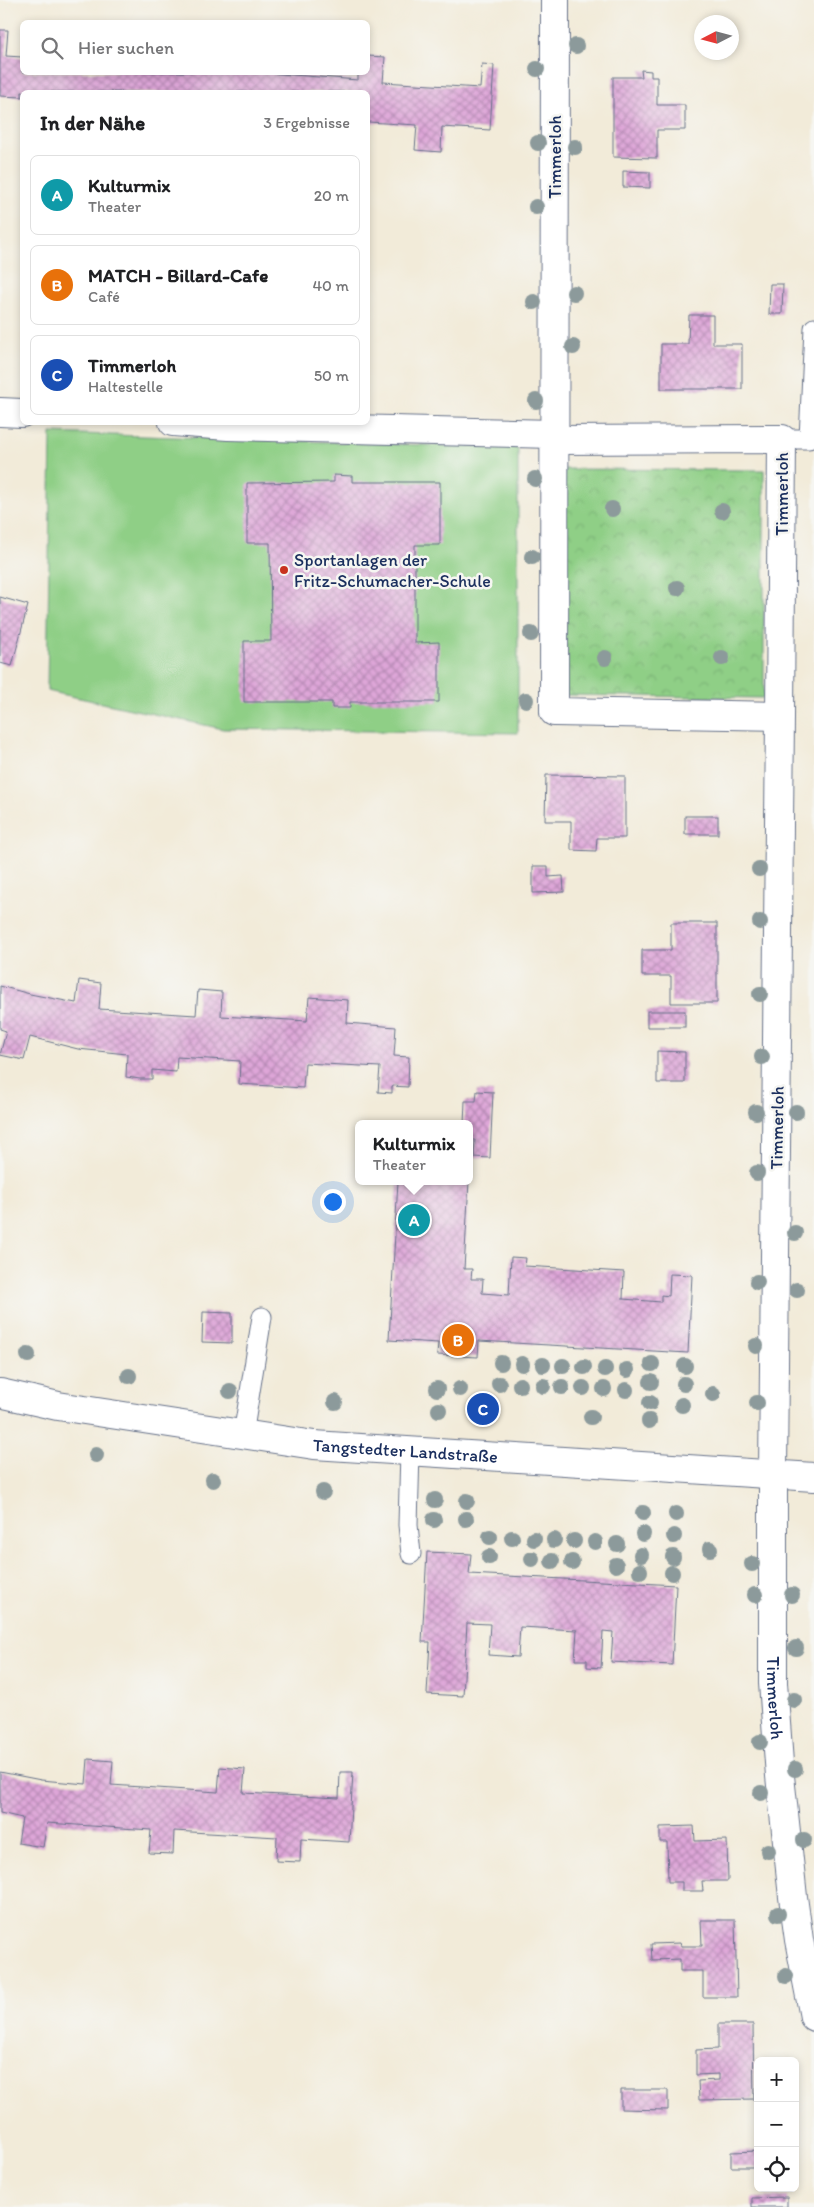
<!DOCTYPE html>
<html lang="de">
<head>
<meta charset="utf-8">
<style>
	body { margin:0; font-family:Itim,sans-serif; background:#f2f2f2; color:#202124 }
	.controls { position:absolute; right:15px; bottom:15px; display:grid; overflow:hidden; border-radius:8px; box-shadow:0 2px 8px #0003 }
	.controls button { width:45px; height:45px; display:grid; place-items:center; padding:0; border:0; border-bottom:1px solid #e0e0e0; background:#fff; color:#202124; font:25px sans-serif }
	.compass { position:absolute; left:694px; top:15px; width:45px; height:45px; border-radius:50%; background:#fff; box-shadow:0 2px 8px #0003; rotate:264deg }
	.you { position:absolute; left:332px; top:1201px; width:18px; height:18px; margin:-12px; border:4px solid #fff; border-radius:50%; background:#1a73e8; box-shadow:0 0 0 8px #1a73e833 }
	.badge { display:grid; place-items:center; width:32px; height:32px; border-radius:50%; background:#c8321e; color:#fff; font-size:16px; font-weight:700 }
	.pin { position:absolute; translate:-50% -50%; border:2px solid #fff; box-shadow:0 1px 5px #0006 }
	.popup { position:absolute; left:355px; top:1120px; width:118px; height:65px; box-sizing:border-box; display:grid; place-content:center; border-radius:8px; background:#fff; filter:drop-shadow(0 1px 4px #0005); font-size:16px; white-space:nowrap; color:#757577 }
	.popup b { font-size:19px; color:#202124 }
	.popup::after { content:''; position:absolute; left:50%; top:100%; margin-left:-10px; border:10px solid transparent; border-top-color:#fff }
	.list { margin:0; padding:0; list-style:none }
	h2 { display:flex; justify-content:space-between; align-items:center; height:65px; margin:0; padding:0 20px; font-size:21px }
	h2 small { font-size:16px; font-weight:400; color:#757577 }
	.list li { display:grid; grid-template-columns:32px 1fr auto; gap:15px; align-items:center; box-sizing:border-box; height:80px; margin:0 10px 10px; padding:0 10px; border:1px solid #e0e0e0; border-radius:8px }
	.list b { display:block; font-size:19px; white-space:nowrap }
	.list p { margin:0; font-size:16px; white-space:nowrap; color:#757577 }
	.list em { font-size:16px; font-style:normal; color:#757577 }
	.icon { flex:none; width:28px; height:28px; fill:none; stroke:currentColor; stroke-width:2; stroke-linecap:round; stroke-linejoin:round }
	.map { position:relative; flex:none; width:814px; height:2207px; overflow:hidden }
	.search { position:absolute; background:#fff; box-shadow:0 2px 8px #0003; left:20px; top:20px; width:350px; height:55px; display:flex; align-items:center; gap:12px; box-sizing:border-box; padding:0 18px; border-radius:8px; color:#757577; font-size:19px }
	.panel { position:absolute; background:#fff; box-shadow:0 2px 8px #0003; left:20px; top:90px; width:350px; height:335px; border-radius:8px }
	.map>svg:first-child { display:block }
</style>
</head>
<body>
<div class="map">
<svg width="814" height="2207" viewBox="0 0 814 2207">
	<defs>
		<pattern id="park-crowns" width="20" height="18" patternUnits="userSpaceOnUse" patternTransform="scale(1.25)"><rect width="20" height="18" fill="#8fcf86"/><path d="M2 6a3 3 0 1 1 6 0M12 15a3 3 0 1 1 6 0" fill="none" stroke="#7bb276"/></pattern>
		<pattern id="building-cross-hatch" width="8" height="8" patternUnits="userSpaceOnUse" patternTransform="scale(1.25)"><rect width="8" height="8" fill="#dea6d8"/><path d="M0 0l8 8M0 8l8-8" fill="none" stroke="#b388b2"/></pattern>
	</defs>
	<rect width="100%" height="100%" fill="#f6f6f2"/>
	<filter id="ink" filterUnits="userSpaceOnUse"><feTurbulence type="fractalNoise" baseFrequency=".02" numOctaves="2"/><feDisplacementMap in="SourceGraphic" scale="10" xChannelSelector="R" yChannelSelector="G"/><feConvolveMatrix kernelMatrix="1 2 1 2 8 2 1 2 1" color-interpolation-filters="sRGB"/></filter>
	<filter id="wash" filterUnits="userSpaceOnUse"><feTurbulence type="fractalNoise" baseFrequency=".0096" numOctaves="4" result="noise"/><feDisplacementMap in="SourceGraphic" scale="20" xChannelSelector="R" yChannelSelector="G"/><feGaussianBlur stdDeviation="1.12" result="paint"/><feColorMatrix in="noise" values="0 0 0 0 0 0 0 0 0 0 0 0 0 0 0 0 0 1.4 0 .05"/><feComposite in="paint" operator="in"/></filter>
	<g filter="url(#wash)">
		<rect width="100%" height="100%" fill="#f2ebd9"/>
		<polygon fill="url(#park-crowns)" stroke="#557f72" points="563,469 764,470 764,698 563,695"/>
		<polygon fill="#8fcf86" stroke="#557f72" points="51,433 518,448 518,733 223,729 47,691"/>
		<g id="blocks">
			<g fill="url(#building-cross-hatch)">
				<polygon points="0,30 8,30 6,56 22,57 22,72 254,72 358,80 358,72 368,72 368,56 385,57 383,82 480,88 482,64 494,65 490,130 442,127 441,152 415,150 417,125 368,122 368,92 22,92 22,97 0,96"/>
				<polygon points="641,70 651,71 651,77 657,77 657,105 685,105 685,130 657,130 657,158 613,157 613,77 642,77"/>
				<polygon points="623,171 650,172 650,188 623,187"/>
				<polygon points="770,284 783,284 782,314 769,314"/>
				<polygon points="689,315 713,315 713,344 742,344 742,389 661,389 661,344 688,344"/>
				<polygon points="334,475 352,476 352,482 440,482 440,545 415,545 415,643 439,642 439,702 350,702 350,708 332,708 332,702 244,702 244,641 271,641 270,543 247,543 247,483 334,482"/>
				<polygon points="0,597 28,605 12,666 0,663"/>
				<polygon points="546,775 625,776 625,838 597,838 596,851 571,850 571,821 545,821"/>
				<rect x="685" y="816" width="33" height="18"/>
				<polygon points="533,866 548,866 548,877 563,876 564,892 533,893"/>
				<polygon points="671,923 717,923 717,1003 671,1003 671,976 642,976 642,950 671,950"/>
				<polygon points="79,980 101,983 99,1009 196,1015 198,990 222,992 221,1016 307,1021 309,997 348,1000 347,1023 396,1027 394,1056 409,1057 408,1087 392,1086 392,1093 378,1092 380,1067 305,1063 303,1088 239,1084 240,1061 177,1057 176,1072 152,1070 152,1079 140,1079 126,1077 127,1054 78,1049 30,1037 24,1060 0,1055 6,1031 0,1029 0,986 30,994 76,1003"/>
				<rect x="647" y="1011" width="38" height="16"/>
				<polygon points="657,1051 685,1052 685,1083 657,1083"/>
				<polygon points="477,1091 493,1092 490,1158 474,1157 475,1140 469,1140 469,1124 464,1124 465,1101 476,1101"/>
				<polygon points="398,1181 469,1181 464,1269 472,1269 471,1279 483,1279 482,1293 509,1295 511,1257 526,1258 525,1266 624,1272 623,1299 661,1302 661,1295 669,1296 670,1274 692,1275 688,1353 479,1341 478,1357 437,1355 438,1343 389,1340"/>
				<polygon points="203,1312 232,1313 232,1343 202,1342"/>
				<polygon points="427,1552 471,1554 469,1574 676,1585 672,1665 611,1662 613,1632 603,1631 601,1668 587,1667 587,1660 575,1660 577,1630 520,1627 518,1657 488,1655 490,1624 467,1623 463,1696 427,1694 430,1642 422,1642"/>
				<polygon points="88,1759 113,1761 111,1785 218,1792 220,1767 245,1769 243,1793 339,1798 340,1772 353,1772 349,1842 301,1839 300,1862 276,1861 277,1837 174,1831 173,1854 149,1853 151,1830 47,1823 43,1847 18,1843 22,1818 0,1813 0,1772 41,1780 86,1784"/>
				<polygon points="694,1826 695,1841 727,1840 728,1881 702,1881 703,1891 682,1891 682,1882 668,1882 667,1842 660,1842 660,1827"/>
				<polygon points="701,1920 735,1920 737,1997 703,1997 703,1971 680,1971 680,1959 652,1960 651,1944 680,1943 681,1946 702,1946"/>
				<polygon points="718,2024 753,2024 754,2099 699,2100 698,2081 719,2080 719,2074 696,2075 696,2050 718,2049"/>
				<polygon points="621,2090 668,2090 668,2110 621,2109"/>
				<polygon points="758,2151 758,2167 731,2167 731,2152"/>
				<polygon points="787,2197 787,2207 752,2207 752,2198"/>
			</g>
		</g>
	</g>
	<g filter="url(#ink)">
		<use href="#blocks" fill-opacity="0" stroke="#667189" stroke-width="1"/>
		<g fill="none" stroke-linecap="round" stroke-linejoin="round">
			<defs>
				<g id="lane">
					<polyline points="782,439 809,439 814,328"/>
					<polyline points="243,1435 262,1317"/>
					<polyline points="410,1451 408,1525 411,1554"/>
				</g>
				<g id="street">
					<path id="s1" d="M555 0 554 712 780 716 773 1474V1683L780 1776 793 1897 799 1940 814 2017"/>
					<polyline points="0,412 22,413"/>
					<polyline points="173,422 228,426 554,434"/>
					<polyline points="554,440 782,439 780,716"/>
				</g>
				<g id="secondary">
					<path id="s2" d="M0 1393 58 1406 314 1445 814 1477"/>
				</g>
			</defs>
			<use href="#lane" stroke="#667189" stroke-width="21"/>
			<use href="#street" stroke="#667189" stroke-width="30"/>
			<use href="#secondary" stroke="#667189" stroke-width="30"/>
			<use href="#lane" stroke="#fff" stroke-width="19"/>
			<use href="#street" stroke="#fff" stroke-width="28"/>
			<use href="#secondary" stroke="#fff" stroke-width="28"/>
		</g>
		<g fill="#8c9a9b">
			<circle cx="576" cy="46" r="8"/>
			<circle cx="537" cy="69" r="8"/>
			<circle cx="538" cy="143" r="8"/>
			<circle cx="575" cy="147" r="8"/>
			<circle cx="536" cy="207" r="8"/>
			<circle cx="574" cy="293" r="8"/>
			<circle cx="534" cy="302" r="8"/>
			<circle cx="573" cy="347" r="8"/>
			<circle cx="536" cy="401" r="8"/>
			<circle cx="535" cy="479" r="8"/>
			<circle cx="612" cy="509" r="8"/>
			<circle cx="722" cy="511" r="8"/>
			<circle cx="532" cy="557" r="8"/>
			<circle cx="677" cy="588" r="8"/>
			<circle cx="531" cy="634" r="8"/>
			<circle cx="605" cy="658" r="8"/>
			<circle cx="722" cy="658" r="8"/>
			<circle cx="526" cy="700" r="8"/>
			<circle cx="759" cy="869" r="8"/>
			<circle cx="760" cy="922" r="8"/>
			<circle cx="760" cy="994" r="8"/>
			<circle cx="762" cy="1057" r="8"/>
			<circle cx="756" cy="1112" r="8"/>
			<circle cx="796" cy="1112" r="8"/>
			<circle cx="757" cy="1173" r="8"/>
			<circle cx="795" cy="1233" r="8"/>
			<circle cx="757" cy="1282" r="8"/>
			<circle cx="797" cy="1290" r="8"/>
			<circle cx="756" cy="1346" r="8"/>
			<circle cx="28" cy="1355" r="8"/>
			<circle cx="501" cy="1363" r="8"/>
			<circle cx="522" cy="1364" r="8"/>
			<circle cx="652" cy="1364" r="8"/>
			<circle cx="543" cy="1365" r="8"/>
			<circle cx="563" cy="1366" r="8"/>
			<circle cx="685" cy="1366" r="8"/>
			<circle cx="584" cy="1367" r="8"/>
			<circle cx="605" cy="1369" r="8"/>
			<circle cx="627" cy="1370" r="8"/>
			<circle cx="129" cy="1376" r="8"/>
			<circle cx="651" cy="1382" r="8"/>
			<circle cx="499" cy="1384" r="8"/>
			<circle cx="684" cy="1384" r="8"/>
			<circle cx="520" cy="1385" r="8"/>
			<circle cx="543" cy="1386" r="8"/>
			<circle cx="562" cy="1387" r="8"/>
			<circle cx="583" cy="1388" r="8"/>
			<circle cx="437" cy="1389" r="8"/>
			<circle cx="460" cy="1389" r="8"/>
			<circle cx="604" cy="1389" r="8"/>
			<circle cx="626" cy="1390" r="8"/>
			<circle cx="230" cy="1391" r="8"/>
			<circle cx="713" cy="1394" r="8"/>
			<circle cx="335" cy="1402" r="8"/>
			<circle cx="650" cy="1403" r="8"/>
			<circle cx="757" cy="1403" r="8"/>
			<circle cx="682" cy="1405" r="8"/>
			<circle cx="439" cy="1410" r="8"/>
			<circle cx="591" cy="1417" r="8"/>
			<circle cx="649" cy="1421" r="8"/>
			<circle cx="96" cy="1455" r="8"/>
			<circle cx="213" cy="1480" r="8"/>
			<circle cx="323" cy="1492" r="8"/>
			<circle cx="435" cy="1500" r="8"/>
			<circle cx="467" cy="1501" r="8"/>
			<circle cx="643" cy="1513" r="8"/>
			<circle cx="676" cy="1514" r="8"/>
			<circle cx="466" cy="1519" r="8"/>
			<circle cx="434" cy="1520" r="8"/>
			<circle cx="643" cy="1534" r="8"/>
			<circle cx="674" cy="1536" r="8"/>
			<circle cx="490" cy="1537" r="8"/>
			<circle cx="512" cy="1538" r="8"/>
			<circle cx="534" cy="1539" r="8"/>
			<circle cx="554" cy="1540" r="8"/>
			<circle cx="574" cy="1541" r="8"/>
			<circle cx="595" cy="1542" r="8"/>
			<circle cx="617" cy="1544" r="8"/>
			<circle cx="710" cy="1549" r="8"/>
			<circle cx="641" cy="1555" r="8"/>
			<circle cx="489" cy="1557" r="8"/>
			<circle cx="673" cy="1557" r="8"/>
			<circle cx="532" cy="1559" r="8"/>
			<circle cx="552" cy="1561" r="8"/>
			<circle cx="572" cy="1562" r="8"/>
			<circle cx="752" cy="1564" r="8"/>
			<circle cx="616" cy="1565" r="8"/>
			<circle cx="640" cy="1571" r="8"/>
			<circle cx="672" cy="1573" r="8"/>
			<circle cx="755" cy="1595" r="8"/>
			<circle cx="792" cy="1595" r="8"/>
			<circle cx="796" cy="1648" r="8"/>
			<circle cx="794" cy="1700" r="8"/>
			<circle cx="760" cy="1742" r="8"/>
			<circle cx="795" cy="1769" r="8"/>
			<circle cx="761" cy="1793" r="8"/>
			<circle cx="804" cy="1840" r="8"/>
			<circle cx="768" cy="1851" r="8"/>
			<circle cx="778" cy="1914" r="8"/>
			<circle cx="786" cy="1976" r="8"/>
		</g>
	</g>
	<circle fill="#c8321e" stroke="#f6f6f2" stroke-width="2" cx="284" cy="570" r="5"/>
	<g text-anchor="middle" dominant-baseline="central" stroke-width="5" stroke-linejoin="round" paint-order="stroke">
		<g font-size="18" fill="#1b2f5e" stroke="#f6f6f2">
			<text transform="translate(555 157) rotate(-90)">Timmerloh</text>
			<text transform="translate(782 494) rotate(-90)">Timmerloh</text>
			<text transform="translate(777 1128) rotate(-89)">Timmerloh</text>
			<text stroke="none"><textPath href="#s2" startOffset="410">Tangstedter Landstraße</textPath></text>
			<text stroke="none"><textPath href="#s1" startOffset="1920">Timmerloh</textPath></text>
		</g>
		<g font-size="18" fill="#1b2f5e" stroke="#f6f6f2" text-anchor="start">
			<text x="294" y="560">Sportanlagen der<tspan x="294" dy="21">Fritz-Schumacher-Schule</tspan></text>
		</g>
	</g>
</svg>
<div class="controls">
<button>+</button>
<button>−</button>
<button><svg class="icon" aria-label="locate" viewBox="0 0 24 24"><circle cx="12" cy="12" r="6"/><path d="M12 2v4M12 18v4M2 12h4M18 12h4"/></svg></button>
</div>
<svg class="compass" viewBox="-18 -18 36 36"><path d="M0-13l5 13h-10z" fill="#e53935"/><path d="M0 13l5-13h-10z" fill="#757577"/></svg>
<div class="you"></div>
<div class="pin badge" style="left:414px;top:1220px;background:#0f9aa8">A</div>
<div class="popup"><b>Kulturmix</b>Theater</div>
<div class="pin badge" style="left:458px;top:1340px;background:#e8710a">B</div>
<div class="pin badge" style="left:483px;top:1409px;background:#1a4fb4">C</div>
<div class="search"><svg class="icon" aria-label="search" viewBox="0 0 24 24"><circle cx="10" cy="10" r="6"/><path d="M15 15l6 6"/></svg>Hier suchen</div>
<section class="panel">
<h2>In der Nähe<small>3 Ergebnisse</small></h2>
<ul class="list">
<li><span class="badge" style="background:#0f9aa8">A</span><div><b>Kulturmix</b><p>Theater</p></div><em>20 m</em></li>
<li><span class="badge" style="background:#e8710a">B</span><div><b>MATCH - Billard-Cafe</b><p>Café</p></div><em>40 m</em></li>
<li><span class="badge" style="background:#1a4fb4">C</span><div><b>Timmerloh</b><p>Haltestelle</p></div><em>50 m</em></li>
</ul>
</section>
</div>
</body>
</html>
